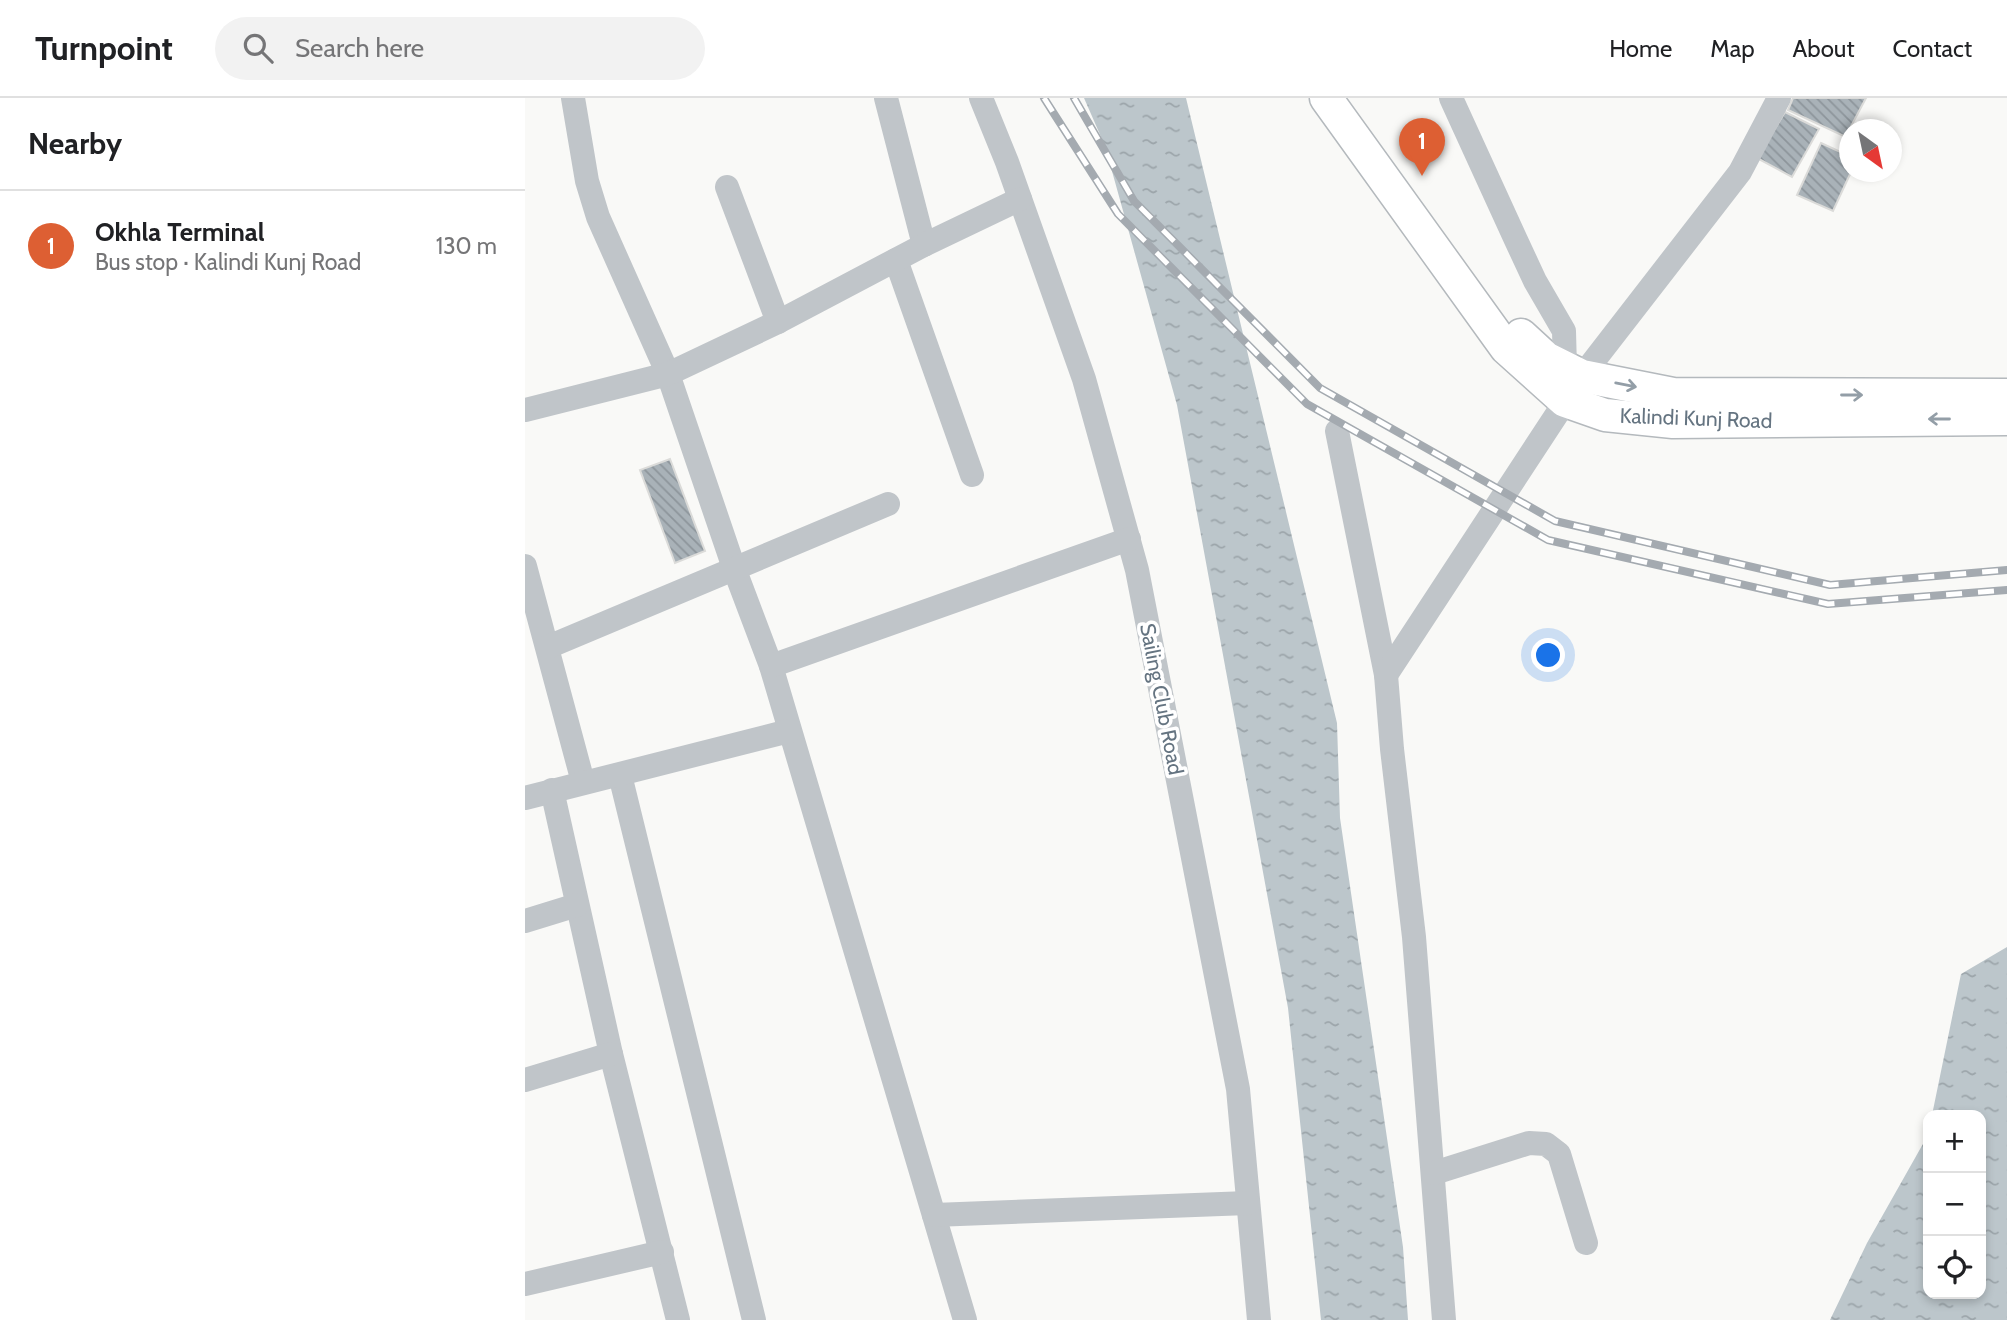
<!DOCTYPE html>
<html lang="en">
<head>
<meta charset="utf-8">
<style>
	body { margin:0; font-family:Cabin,sans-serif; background:#f2f2f2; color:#202124 }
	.controls { position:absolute; right:21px; bottom:21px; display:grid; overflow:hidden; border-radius:14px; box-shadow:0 4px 10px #0003 }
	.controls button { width:63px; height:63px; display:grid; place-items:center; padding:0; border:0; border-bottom:2px solid #e0e0e0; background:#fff; color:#202124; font:35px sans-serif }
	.compass { position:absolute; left:1314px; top:21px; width:63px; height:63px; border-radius:50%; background:#fff; box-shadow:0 4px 10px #0003; rotate:147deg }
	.you { position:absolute; left:1024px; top:558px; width:24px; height:24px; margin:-18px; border:5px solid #fff; border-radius:50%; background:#1a73e8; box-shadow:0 0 0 10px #1a73e833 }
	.badge { display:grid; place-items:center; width:46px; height:46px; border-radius:50%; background:#dd5f33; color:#fff; font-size:23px; font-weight:700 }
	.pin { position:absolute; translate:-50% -58px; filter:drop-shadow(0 2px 4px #0008) }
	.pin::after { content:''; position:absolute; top:37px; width:24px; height:21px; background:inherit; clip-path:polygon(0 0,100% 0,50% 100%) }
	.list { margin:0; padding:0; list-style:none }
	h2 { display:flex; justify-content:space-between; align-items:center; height:91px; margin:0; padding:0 28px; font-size:30px }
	h2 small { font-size:23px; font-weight:400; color:#757577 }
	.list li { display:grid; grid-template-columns:46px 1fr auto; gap:21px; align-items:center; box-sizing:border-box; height:112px; padding:0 28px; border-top:2px solid #e0e0e0 }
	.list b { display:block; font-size:26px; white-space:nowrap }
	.list p { margin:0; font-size:23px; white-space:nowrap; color:#757577 }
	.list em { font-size:23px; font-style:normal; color:#757577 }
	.icon { flex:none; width:38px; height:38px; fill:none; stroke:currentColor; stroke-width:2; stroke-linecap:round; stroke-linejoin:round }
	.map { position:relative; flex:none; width:1482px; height:1222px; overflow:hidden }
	header { display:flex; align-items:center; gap:42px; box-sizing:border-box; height:98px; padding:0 35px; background:#fff; border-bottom:2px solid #e0e0e0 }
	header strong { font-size:33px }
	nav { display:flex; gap:38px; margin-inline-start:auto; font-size:24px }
	.search { width:490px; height:63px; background:#f2f2f2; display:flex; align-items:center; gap:18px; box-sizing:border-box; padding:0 24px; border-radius:38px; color:#757577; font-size:26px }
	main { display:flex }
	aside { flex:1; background:#fff }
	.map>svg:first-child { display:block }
</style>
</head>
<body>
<header>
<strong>Turnpoint</strong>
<div class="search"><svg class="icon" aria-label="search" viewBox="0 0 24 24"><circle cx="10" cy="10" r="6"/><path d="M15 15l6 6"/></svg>Search here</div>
<nav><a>Home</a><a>Map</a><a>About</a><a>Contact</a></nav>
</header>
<main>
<aside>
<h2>Nearby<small></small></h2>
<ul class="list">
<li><span class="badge">1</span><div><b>Okhla Terminal</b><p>Bus stop · Kalindi Kunj Road</p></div><em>130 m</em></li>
</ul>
</aside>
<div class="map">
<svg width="1482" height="1222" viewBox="0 0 1482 1222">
	<defs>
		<pattern id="water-ripples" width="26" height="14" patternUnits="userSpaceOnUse" patternTransform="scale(1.75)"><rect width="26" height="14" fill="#bcc6cb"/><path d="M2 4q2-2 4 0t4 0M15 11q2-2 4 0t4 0" fill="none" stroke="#9ca5aa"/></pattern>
		<pattern id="building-back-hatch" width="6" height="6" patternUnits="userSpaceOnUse" patternTransform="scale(1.75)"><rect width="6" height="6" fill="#a9b2b8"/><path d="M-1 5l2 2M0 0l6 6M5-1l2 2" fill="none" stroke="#8d959b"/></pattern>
	</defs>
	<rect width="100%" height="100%" fill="#f9f9f7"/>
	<g fill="url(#water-ripples)">
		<polygon points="559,0 661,0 812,625 815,720 878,1149 883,1222 796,1222 763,910 652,307 580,48"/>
		<polygon points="1482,849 1482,1222 1305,1222 1342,1145 1403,1037 1403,1196 1456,1196 1456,1017 1407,1017 1436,876"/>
	</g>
	<g fill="url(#building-back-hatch)" stroke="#dbdbd9" stroke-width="2">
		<polygon points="1268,0 1341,0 1324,32 1323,40 1263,12"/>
		<polygon points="1260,14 1294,31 1267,79 1232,60"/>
		<polygon points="1296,45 1324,58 1326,74 1308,113 1272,97"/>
		<polygon points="145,361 180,453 150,465 115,372"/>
	</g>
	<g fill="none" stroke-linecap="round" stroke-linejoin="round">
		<defs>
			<g id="major">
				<polyline points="801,0 981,250 1040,303 1080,317 1148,324 1482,321"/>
				<polyline points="996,237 1021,260 1057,278 1148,296 1482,297"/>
			</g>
		</defs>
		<use href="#major" stroke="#b4b9bd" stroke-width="35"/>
		<g stroke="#c0c5c9" stroke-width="24">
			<polyline points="48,0 62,83 73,119 143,276 209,470 246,568 440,1222"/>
			<polyline points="361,0 399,147"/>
			<polyline points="456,0 482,64 559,281 612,472 713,991 734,1222"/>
			<polyline points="926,0 990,140 1010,183 1039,233 1040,270"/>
			<polyline points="202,89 253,224"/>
			<polyline points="371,162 447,377"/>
			<polyline points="0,312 143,276 253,224 399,147 495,101"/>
			<polyline points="812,333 861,577 867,651 889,839 919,1222"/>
			<polyline points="0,468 58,684"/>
			<polyline points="23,549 363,406"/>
			<polyline points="246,568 604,441"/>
			<polyline points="861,577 1057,278 1215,74 1254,0"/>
			<polyline points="95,677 229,1222"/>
			<polyline points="27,692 86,956 153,1222"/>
			<polyline points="0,700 264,633"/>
			<polyline points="0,823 52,807"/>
			<polyline points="0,982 86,956"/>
			<polyline points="909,1075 1004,1045 1021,1046 1034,1056 1061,1145"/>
			<polyline points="409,1117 723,1105"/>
			<polyline points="0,1186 137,1154"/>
		</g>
		<use href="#major" stroke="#fff" stroke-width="32"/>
		<defs>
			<g id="rail">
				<polyline points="519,0 593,116 782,306 1023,442 1303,506 1482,492"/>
				<polyline points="549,0 609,103 795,290 1030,423 1305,487 1482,472"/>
			</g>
		</defs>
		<use href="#rail" stroke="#a4aab0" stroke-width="8"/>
		<use href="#rail" stroke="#fff" stroke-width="5" stroke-dasharray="16" stroke-linecap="butt"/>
	</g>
	<defs><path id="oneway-shaft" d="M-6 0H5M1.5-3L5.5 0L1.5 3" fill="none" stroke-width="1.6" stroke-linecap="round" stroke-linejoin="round" transform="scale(1.75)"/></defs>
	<g stroke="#939ea7">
		<use href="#oneway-shaft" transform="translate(1101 287) rotate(11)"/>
		<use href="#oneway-shaft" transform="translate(1327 297)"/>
		<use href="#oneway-shaft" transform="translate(1414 321) rotate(180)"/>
	</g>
	<g text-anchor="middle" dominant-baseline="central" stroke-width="7" stroke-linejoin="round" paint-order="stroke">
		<g font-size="21" fill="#657481" stroke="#fff">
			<text transform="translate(1171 320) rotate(2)">Kalindi Kunj Road</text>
			<text transform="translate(637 601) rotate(79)">Sailing Club Road</text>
		</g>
	</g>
</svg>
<div class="controls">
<button>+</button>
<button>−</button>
<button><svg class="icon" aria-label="locate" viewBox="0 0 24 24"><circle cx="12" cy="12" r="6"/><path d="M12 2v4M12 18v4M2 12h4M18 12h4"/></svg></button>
</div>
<svg class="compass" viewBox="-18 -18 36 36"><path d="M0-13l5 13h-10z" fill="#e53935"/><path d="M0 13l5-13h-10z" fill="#757577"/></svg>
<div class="you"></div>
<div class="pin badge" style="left:897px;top:78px">1</div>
</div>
</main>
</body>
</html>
